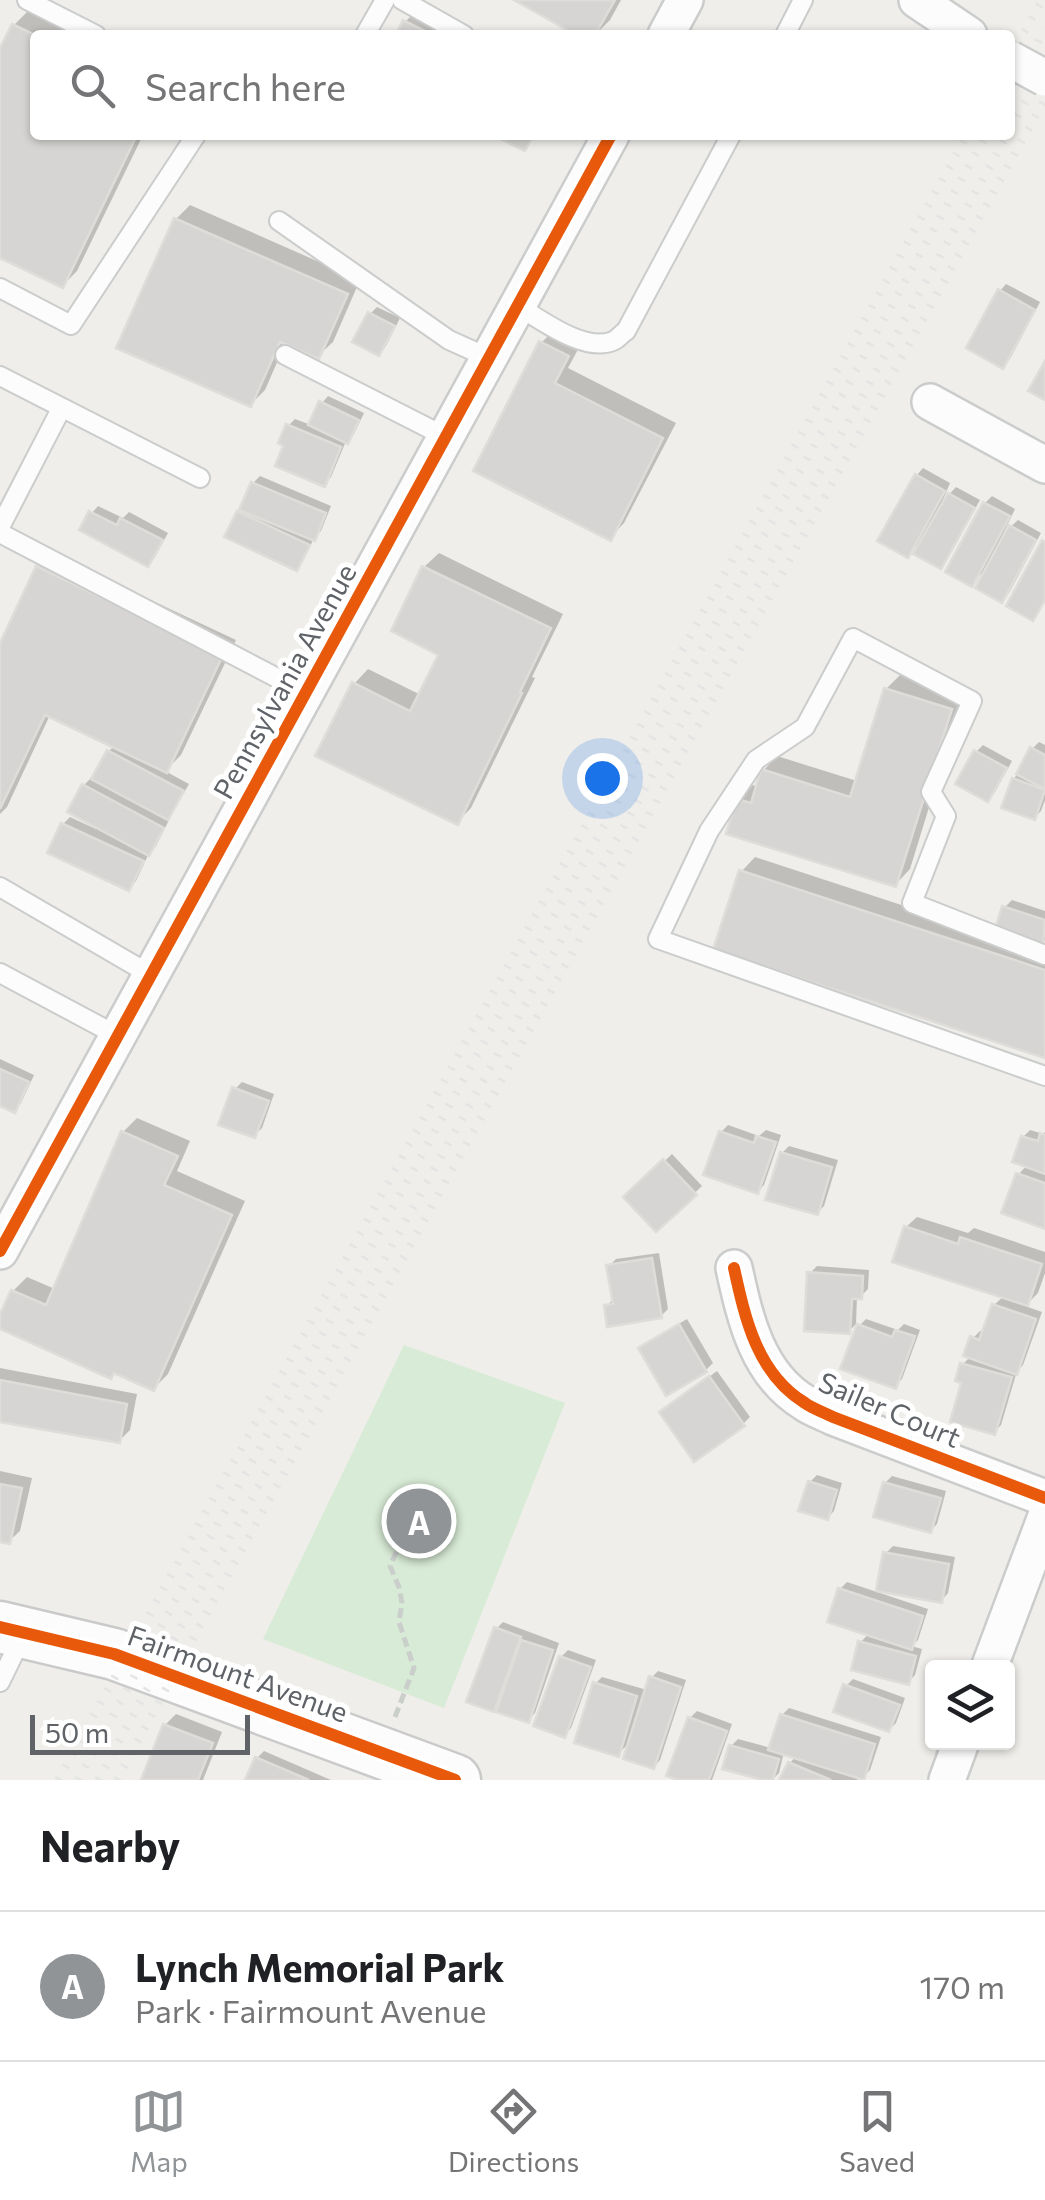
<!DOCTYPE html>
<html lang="en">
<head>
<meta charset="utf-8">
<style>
	body { margin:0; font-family:Commissioner,sans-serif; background:#f6f6f6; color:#202124 }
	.controls { position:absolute; right:30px; bottom:30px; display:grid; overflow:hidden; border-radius:10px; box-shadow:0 2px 8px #0004 }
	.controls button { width:90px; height:90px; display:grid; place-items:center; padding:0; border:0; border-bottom:2px solid #e0e0e0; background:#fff; color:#202124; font:50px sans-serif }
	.scale { position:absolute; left:30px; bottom:25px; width:220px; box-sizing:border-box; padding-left:10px; border:5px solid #5f6368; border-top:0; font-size:28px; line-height:35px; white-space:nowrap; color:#5f6368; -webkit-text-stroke:8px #fff; paint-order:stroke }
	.you { position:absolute; left:602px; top:778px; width:35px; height:35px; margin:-25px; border:8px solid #fff; border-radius:50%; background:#1a73e8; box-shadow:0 0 0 15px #1a73e833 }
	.badge { display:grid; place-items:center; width:65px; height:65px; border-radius:50%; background:#919496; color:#fff; font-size:32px; font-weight:700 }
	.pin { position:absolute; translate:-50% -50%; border:5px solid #fff; box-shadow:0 2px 10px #0006 }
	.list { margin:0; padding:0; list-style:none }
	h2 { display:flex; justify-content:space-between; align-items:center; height:130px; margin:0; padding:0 40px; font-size:42px }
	h2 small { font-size:32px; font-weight:400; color:#757577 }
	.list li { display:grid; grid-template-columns:65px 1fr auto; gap:30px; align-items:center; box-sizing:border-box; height:150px; padding:0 40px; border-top:2px solid #e0e0e0 }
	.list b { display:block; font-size:38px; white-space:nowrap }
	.list p { margin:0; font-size:32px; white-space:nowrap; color:#757577 }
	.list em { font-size:32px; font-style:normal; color:#757577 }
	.icon { flex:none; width:55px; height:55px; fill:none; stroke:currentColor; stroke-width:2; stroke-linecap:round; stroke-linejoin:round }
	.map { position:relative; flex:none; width:1045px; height:1780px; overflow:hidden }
	.search { position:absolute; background:#fff; box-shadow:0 2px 8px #0004; left:30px; right:30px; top:30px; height:110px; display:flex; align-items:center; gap:25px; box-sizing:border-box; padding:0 35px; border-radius:10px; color:#757577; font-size:38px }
	.sheet { height:280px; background:#fff }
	nav { display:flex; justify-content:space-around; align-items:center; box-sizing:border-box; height:140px; border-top:2px solid #e0e0e0; background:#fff; font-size:28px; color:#757577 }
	nav a { display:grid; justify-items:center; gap:5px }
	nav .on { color:#919496 }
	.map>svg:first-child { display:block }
</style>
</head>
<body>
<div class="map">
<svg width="1045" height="1780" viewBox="0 0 1045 1780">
	<rect width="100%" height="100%" fill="#efeeea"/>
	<polygon fill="#d8ebd6" points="404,1345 565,1403 444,1708 263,1639"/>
	<g fill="#0003">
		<polygon points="519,0 621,0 610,20 595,35 581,35"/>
		<polygon points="28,11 79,35 35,35 35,135 143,135 77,271 63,285 0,255 0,54 14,25"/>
		<polygon points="416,11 464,35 399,35 405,22"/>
		<polygon points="190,205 360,280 333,342 318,356 286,342 265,390 251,404 176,219"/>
		<polygon points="1006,284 1040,302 1010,359 1003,365 1000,291"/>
		<polygon points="377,307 400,318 386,346 379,353 370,314"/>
		<polygon points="556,328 582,342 568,368 676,423 624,523 610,538 476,470 541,343"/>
		<polygon points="328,396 364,413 354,434 346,441 331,477 324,484 286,445 288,426 295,419 311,425 322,403"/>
		<polygon points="923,468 950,483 942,502 956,487 980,500 947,559 940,566 922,541 907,555 917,475"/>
		<polygon points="260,476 331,506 321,531 315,536 303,561 296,568 239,512 253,483"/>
		<polygon points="992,496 1015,509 1003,534 1018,520 1041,533 1009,593 1002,600 987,568 971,584 985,503"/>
		<polygon points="98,506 123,518 129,512 168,533 155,557 148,564 92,513"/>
		<polygon points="439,553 563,614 532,677 535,678 471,808 457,822 354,684 368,669 421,695 441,653 424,567"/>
		<polygon points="53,554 236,640 181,755 165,771 189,784 174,810 166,819 169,820 156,846 150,851 136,881 129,888 63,824 70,817 96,829 98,826 84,785 91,778 93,780 109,751 115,745 50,715 7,807 0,814 0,649 38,568"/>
		<polygon points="900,675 964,694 910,869 896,884 739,800 753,785 758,787 763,771 777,756 857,781 886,689"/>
		<polygon points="1039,742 1045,745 1045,800 1041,811 1034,818 1014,779 1032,749"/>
		<polygon points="983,745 1012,761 995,792 988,799 976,752"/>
		<polygon points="755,857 1045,952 1045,1056 741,872"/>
		<polygon points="1012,900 1045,911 1045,940 1043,943 1005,907"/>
		<polygon points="0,1059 34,1075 21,1103 14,1110 0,1104"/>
		<polygon points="242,1082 274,1094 262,1128 255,1135 235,1089"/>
		<polygon points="137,1118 190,1141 177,1171 245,1201 168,1374 154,1388 0,1327 0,1320 13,1291 27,1277 55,1289 123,1132"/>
		<polygon points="728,1125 759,1136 766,1130 781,1135 764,1185 757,1192 721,1132"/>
		<polygon points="1030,1130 1043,1134 1045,1132 1045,1226 1019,1174 1027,1165 1023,1137"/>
		<polygon points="789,1146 838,1160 824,1206 817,1213 782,1153"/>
		<polygon points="672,1154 702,1186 657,1229 627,1197"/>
		<polygon points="917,1217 968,1233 974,1228 1045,1252 1045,1273 1038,1293 1025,1306 1042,1312 1023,1365 1017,1371 1001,1425 994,1432 964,1382 963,1364 971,1356 973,1338 980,1331 984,1333 994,1305 1004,1296 906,1227"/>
		<polygon points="659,1253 668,1309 661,1316 607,1306 614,1298 609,1266 616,1259"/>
		<polygon points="817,1266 869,1270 868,1289 861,1296 857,1296 856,1324 849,1331 810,1273"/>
		<polygon points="687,1319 713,1363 706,1370 641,1349 648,1342"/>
		<polygon points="866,1319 898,1330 904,1324 920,1330 902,1379 895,1386 859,1326"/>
		<polygon points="0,1368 137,1394 130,1430 119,1441 0,1419"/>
		<polygon points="717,1371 750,1417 743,1424 669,1406"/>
		<polygon points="0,1471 32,1478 20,1531 9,1541 0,1540"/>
		<polygon points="817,1475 842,1483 834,1511 827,1518 810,1482"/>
		<polygon points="892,1476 946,1491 937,1524 930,1531 885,1483"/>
		<polygon points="893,1546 955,1557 948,1593 942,1600 886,1553"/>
		<polygon points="847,1582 928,1609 918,1640 911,1646 922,1649 915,1675 908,1682 861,1642 869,1633 840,1589"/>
		<polygon points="503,1622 559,1643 535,1713 528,1720 504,1698 493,1709 496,1629"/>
		<polygon points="568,1650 596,1660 571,1728 564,1735 561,1657"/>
		<polygon points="658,1671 686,1680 660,1760 654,1767 631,1741 618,1754 595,1684 602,1677 647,1690 651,1678"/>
		<polygon points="853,1679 905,1698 896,1723 889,1730 846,1686"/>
		<polygon points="789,1708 881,1737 870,1770 863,1777 859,1776 857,1780 782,1780 790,1763 796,1756 784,1752 779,1773 772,1780 731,1746 738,1739 771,1748 782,1715"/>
		<polygon points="697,1711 732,1724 712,1780 686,1780 690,1718"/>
		<polygon points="176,1714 222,1732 203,1780 143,1780 165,1725"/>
		<polygon points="264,1751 331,1780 247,1780 257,1758"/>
	</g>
	<g fill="#d6d5d3" stroke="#deddd9" stroke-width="2.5">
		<polygon points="514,0 615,0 595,35 576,35"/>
		<polygon points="403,20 433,35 396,35"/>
		<polygon points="12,24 35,35 35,135 137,135 63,288 0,258 0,48"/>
		<polygon points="492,135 533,135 525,151"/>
		<polygon points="174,218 348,294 319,359 280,342 251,407 116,348"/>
		<polygon points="998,289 1035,310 1003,369 966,348"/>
		<polygon points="368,312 395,326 379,356 352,342"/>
		<polygon points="539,341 569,356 555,383 663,438 611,541 473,471"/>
		<polygon points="1045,361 1045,400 1028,391"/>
		<polygon points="319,401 359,420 348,444 308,425"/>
		<polygon points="286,424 341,447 325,487 275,466 283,446 278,443"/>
		<polygon points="915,474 945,491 908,558 877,541"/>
		<polygon points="251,482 326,513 315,541 239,510"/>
		<polygon points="948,493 975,508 941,569 913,554"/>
		<polygon points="983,502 1010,516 972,587 945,572"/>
		<polygon points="89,511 117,525 120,518 163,540 148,567 79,530"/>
		<polygon points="237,511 310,545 297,571 224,537"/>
		<polygon points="1009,525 1036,540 1002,603 975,588"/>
		<polygon points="1042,540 1045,542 1045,600 1033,621 1006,606"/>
		<polygon points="36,566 223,655 167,773 45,715 0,809 0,643"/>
		<polygon points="422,566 551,628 520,692 522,693 458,825 315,756 352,682 410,711 438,655 391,631"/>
		<polygon points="884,688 952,709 896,887 726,834 737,799 751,803 761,769 850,797"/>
		<polygon points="1030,747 1045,755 1045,789 1016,774"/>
		<polygon points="107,750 184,791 168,820 91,779"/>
		<polygon points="974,750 1007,768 988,802 955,784"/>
		<polygon points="1012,778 1045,790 1035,820 1001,808"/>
		<polygon points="82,784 164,828 149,856 67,812"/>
		<polygon points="61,823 144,861 129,891 47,853"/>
		<polygon points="739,870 1045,970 1045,1058 713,950"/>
		<polygon points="1002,906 1045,920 1043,945 995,930"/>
		<polygon points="0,1069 29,1082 15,1113 0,1106"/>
		<polygon points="232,1087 269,1101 255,1138 218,1125"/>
		<polygon points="121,1131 178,1156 164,1185 232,1215 154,1391 114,1373 111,1379 0,1329 0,1314 11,1290 46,1305"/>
		<polygon points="719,1131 754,1143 756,1136 776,1142 758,1194 703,1175"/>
		<polygon points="1040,1133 1045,1135 1045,1174 1012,1162 1021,1136 1038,1141"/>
		<polygon points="780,1152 832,1167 818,1215 765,1200"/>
		<polygon points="663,1159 697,1195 656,1232 623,1197"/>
		<polygon points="1016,1173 1045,1183 1045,1229 1001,1213"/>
		<polygon points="904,1226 958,1244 960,1237 1042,1264 1028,1306 892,1262"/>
		<polygon points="652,1258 662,1318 607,1327 604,1305 613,1304 606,1265"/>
		<polygon points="807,1272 863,1276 862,1299 852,1299 850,1334 804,1331"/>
		<polygon points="992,1304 1036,1319 1017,1375 963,1356 970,1336 979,1340"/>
		<polygon points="679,1324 707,1372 666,1396 638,1348"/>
		<polygon points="857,1324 892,1337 895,1330 915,1336 896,1389 840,1369"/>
		<polygon points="960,1363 1012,1377 995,1435 950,1422 961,1383 955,1381"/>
		<polygon points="709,1376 745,1426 694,1462 659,1412"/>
		<polygon points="0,1380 127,1404 120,1443 0,1422"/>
		<polygon points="808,1481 837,1490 828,1520 798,1511"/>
		<polygon points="883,1482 941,1498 931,1533 873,1517"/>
		<polygon points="0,1484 22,1488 10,1544 0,1542"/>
		<polygon points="883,1552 949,1564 942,1603 876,1591"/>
		<polygon points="838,1588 923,1616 912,1650 827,1622"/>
		<polygon points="494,1627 521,1637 494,1712 466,1702"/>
		<polygon points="521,1640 553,1650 529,1723 496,1712"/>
		<polygon points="858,1641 916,1656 909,1685 851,1670"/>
		<polygon points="559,1656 591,1667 565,1738 533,1726"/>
		<polygon points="649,1676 681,1687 654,1769 623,1759"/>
		<polygon points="593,1682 637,1696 619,1757 574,1743"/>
		<polygon points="843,1684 900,1705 889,1732 833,1712"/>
		<polygon points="780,1714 875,1744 864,1780 768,1750"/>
		<polygon points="688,1717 727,1731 709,1780 678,1780 666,1776"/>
		<polygon points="163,1724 213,1743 198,1780 141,1780"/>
		<polygon points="729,1745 779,1759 773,1780 763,1780 722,1769"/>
		<polygon points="255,1757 309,1780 245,1780"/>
		<polygon points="788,1762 831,1780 779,1780"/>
	</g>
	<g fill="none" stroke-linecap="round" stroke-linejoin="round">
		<defs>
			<g id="lane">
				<polyline points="27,0 96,35"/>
				<polyline points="402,0 464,35"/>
				<polyline points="365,35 385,0"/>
				<polyline points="785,35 803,0"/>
				<polyline points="279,221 449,340 489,358"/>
				<polyline points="0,288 71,325 196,135"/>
				<path d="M518 306C541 320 585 353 613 341 618 339 621 334 626 331L731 135"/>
				<polyline points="285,355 446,437"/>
				<polyline points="0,376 200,478"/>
				<polyline points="0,527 61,409"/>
				<polyline points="0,533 306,693"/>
				<polyline points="0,887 151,975"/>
				<polyline points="1045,955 912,903 946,816 931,792 972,701 853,638 805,727 756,760 709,831 658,939 1045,1076"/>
				<polyline points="0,973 118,1036"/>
				<polyline points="0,1682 22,1637"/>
			</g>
			<g id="street">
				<polyline points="917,0 969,35"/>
				<polyline points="666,35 685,0"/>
				<polyline points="930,402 1045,465"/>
				<polyline points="0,1251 611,135"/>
				<path d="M734 1268C745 1318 757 1374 805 1403 813 1409 824 1412 833 1417L1045 1498"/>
				<polyline points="989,1668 1045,1519"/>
				<polyline points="947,1780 961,1742"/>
			</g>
			<polyline id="secondary" points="0,1627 114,1654 455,1780"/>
		</defs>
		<use href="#lane" stroke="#cbcccc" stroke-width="22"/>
		<use href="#street" stroke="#cbcccc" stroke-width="40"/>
		<use href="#secondary" stroke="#cacacb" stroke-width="55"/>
		<polyline stroke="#cacfcc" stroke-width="5" stroke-dasharray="10 5" stroke-linecap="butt" points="395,1717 414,1668 399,1622 402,1603 399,1587 390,1566 420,1499"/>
		<use href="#lane" stroke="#fdfcfc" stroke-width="18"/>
		<use href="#street" stroke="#fdfcfc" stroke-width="35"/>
		<use href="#secondary" stroke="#fdfcfc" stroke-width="50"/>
		<g stroke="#e4e4e4" stroke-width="8" stroke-dasharray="2.5 12" stroke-linecap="butt">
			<polyline points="1010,57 1042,0"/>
			<polyline points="1010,93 1045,29"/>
			<polyline points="1010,129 1045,66"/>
			<polyline points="58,1780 967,135"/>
			<polyline points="78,1780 169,1612 986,135"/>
			<polyline points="98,1780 185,1619 1007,135"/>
			<polyline points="117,1780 200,1625 1045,99"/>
		</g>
		<defs>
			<polyline id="street-bridge" points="1010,59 1045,78"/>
		</defs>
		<use href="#street-bridge" stroke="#cbcccc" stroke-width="40" stroke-linecap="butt"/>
		<use href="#street-bridge" stroke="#fdfcfc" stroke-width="35"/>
		<defs>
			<g id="cycleway">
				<polyline points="0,1251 611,135"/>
				<path d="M734 1268C745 1318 757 1374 805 1403 813 1409 824 1412 833 1417L1045 1498"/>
				<polyline points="0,1627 114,1654 455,1780"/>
			</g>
		</defs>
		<use href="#cycleway" stroke="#fff" stroke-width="19"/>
		<use href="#cycleway" stroke="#e8590c" stroke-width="12"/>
	</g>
	<g text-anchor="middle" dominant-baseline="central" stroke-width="10" stroke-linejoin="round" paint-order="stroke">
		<g font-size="28" fill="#5f6368" stroke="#fff">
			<text transform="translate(284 681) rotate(-61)">Pennsylvania Avenue</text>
			<text transform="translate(890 1409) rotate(23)">Sailer Court</text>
			<text transform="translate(238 1673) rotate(20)">Fairmount Avenue</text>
		</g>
	</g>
</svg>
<div class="controls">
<button><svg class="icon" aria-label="layers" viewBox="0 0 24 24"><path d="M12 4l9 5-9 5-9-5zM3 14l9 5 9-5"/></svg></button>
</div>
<div class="scale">50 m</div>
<div class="you"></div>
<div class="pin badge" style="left:419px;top:1521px">A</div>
<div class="search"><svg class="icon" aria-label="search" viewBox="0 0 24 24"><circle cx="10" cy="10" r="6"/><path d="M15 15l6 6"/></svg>Search here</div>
</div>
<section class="sheet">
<h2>Nearby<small></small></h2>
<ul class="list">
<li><span class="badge">A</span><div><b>Lynch Memorial Park</b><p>Park · Fairmount Avenue</p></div><em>170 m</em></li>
</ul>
</section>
<nav>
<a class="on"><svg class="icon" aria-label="map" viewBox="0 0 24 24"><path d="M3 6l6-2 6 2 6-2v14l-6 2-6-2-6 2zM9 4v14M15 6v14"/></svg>Map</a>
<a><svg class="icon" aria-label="directions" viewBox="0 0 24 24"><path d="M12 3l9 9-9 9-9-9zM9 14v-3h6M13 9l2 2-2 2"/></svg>Directions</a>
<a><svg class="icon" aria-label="saved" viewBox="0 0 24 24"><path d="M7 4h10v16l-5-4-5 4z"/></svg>Saved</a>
</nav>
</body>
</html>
